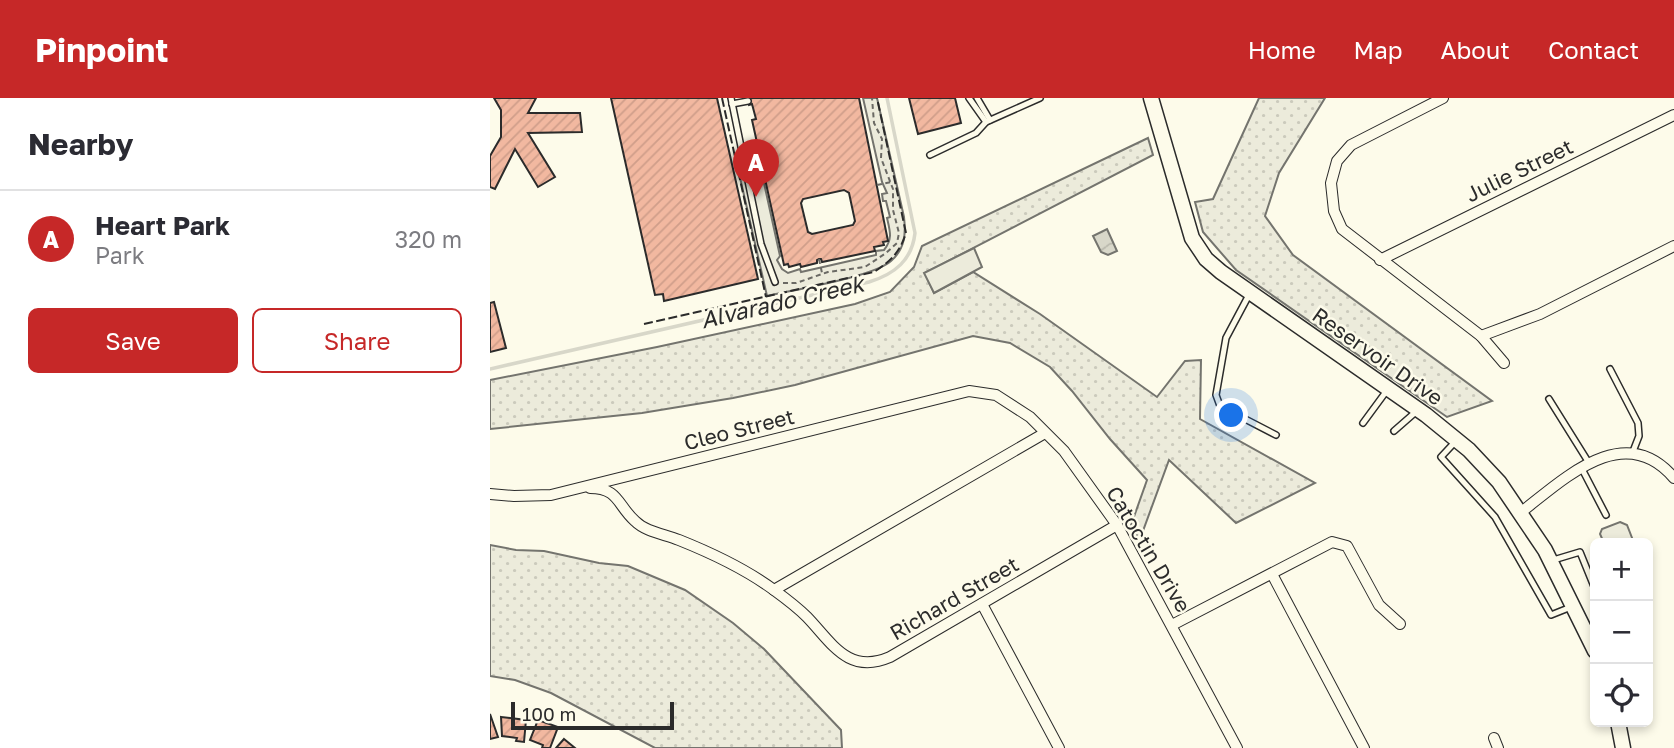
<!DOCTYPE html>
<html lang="en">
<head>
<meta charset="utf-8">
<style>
	body { margin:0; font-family:"Golos Text",sans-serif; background:#f2f2f3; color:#2b2b33 }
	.controls { position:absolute; right:21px; bottom:21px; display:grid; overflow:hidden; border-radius:10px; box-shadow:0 4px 10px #0003 }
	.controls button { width:63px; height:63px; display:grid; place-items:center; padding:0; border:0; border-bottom:2px solid #e1e1e2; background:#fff; color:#2b2b33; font:35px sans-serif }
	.scale { position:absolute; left:21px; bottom:18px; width:163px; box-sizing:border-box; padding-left:7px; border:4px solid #2b2b2b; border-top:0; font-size:19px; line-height:24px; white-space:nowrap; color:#2b2b2b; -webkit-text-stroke:5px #fdfbea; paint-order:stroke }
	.you { position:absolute; left:742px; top:318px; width:24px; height:24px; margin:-18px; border:5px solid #fff; border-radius:50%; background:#1a73e8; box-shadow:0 0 0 10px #1a73e833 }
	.badge { display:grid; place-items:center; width:46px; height:46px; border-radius:50%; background:#c62828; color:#fff; font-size:23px; font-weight:700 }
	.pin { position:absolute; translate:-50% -58px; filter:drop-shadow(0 2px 4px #0008) }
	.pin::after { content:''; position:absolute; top:37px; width:24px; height:21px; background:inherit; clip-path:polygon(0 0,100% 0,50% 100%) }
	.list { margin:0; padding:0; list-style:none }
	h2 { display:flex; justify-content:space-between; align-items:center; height:91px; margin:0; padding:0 28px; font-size:30px }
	h2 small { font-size:23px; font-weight:400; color:#7c7c81 }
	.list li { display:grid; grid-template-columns:46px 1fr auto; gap:21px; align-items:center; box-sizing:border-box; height:98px; padding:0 28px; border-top:2px solid #e1e1e2 }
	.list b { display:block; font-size:26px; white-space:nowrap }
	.list p { margin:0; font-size:23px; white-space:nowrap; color:#7c7c81 }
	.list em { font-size:23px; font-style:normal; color:#7c7c81 }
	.actions { display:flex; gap:14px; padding:21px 28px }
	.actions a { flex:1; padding:16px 0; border:2px solid #c62828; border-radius:10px; text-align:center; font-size:24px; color:#c62828 }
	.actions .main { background:#c62828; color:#fff }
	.icon { flex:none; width:38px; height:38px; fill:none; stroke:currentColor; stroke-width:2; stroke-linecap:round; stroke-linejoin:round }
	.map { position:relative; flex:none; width:1184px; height:650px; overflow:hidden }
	header { display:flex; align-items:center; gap:42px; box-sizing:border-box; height:98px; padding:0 35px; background:#c62828; color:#fff }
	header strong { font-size:33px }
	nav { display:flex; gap:38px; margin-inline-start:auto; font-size:24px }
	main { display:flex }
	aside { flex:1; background:#fff }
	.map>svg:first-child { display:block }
</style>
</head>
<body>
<header>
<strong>Pinpoint</strong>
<nav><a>Home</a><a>Map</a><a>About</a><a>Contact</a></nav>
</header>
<main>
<aside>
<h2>Nearby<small></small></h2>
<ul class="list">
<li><span class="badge">A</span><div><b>Heart Park</b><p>Park</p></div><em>320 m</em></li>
</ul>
<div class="actions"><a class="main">Save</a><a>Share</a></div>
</aside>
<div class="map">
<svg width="1184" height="650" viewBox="0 0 1184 650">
	<defs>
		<pattern id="grass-dots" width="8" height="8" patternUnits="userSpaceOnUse" patternTransform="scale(1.75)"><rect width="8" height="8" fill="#ecebdb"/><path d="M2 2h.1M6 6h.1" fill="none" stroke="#cbcabc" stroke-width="1.8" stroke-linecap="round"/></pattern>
		<pattern id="water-waves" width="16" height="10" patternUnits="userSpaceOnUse" patternTransform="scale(1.75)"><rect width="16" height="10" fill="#d8d7c9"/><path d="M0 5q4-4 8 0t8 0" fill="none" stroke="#bab9ad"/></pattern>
		<pattern id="building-hatch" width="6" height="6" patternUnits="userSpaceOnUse" patternTransform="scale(1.75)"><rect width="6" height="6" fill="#f2b8a0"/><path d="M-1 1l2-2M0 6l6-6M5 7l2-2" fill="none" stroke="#d09e8a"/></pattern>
	</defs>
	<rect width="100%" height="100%" fill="#fdfbea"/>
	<g fill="url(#grass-dots)" stroke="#74746e" stroke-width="2">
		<polygon points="769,0 835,0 789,75 775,118 803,157 1002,303 957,319 746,172 713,134 705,104 723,101"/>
		<polygon points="658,40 663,57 435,175 444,195 483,174 550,216 667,299 695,263 711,262 710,321 825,385 746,425 679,362 650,441 640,430 657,382 620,341 582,293 560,269 520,245 483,238 305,287 243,300 152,315 0,331 0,282 167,249 365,206 400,194 424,169 432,148"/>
		<polygon points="0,447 26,452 54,453 109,465 138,468 195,492 243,525 274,551 351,632 352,650 165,650 61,595 25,582 0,578"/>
	</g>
	<g fill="#ecebdb" stroke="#74746e" stroke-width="2">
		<path d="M373 0H387L414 119C416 136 415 151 401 163 383 179 303 192 277 198L246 62 268 58 290 158 287 162 292 171 298 175 310 171 311 174 386 157V153L394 152C403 141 400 133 397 120L400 119 396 103H393L392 96 397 95 392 84Z"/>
		<polygon points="484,150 492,169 444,195 434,175"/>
		<polygon points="1130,424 1137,427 1144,445 1114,445 1110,436 1112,431"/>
	</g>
	<polygon fill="url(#water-waves)" stroke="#74746e" stroke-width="2" points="617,131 627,153 618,157 611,154 603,138"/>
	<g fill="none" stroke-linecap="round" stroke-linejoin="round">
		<path stroke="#d8d7c9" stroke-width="3.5" d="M0 271 379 184C405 176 422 162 425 135L397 0"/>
	</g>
	<g fill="url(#building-hatch)" stroke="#2b2b2b" stroke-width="2" fill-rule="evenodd">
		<polygon points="4,0 46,0 38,15 90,15 92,34 38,35 65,79 48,89 25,51 5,91 0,89 0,58 11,39 11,12"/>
		<polygon points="121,0 227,0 268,181 174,203 173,196 165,197"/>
		<path d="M257 0H369L398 143 393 144 394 147 384 149 385 153 332 164 331 161H329L327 162V165L311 169 310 166 299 169 298 166 294 167 262 22 266 21 262 6 259 7ZM354 92 359 95 365 123 363 127 322 136 318 134 311 105 313 101Z"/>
		<polygon points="419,0 465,0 471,25 428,36"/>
		<polygon points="4,204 16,250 0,254 0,205"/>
		<polygon points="0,616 8,639 0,641"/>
		<polygon points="11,619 36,622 34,644 26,643 27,640 12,638"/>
		<polygon points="48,622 68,629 60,650 52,650 53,647 40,642"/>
		<polygon points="74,641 85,650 66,650"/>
	</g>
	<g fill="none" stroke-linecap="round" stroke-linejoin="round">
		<defs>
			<g id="lane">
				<polyline points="241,0 271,146 285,184"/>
				<polyline points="479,0 496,24"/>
				<polyline points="487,0 500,22"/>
				<polyline points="242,6 258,3"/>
				<polyline points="440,57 486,35 496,24 550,0"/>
				<polyline points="760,195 736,240 726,297 730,308 786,337"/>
				<polyline points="1120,271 1148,325 1149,338 1142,356"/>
				<polyline points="1059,301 1099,365"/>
				<polyline points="873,325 898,291"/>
				<polyline points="904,333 928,312"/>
				<polyline points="965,344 951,359 1005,419 1061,517 1081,509"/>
				<polyline points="1091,369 1116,417"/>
				<polyline points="1060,463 1090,454 1105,491"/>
			</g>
			<g id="street">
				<polyline points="953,0 861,47 847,63 841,85 844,113 852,131 991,238 1014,265"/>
				<polyline points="890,162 1184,17"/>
				<polyline points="991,238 1050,216 1184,148"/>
				<path d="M100 390C129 390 127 407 145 423 156 434 174 436 189 442 219 454 257 472 284 492 295 500 307 509 317 519 342 545 358 577 400 559L627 427"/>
				<polyline points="0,396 24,398 61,397 479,293 506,297 540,319 574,353 627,427 747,650"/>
				<path d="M1030 415C1073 382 1134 321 1184 380"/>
				<polyline points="782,476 874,650"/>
				<polyline points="284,492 555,335"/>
				<polyline points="492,506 569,650"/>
				<polyline points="682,527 842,444 857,448 889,507 910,526"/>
				<polyline points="1004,640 1008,650"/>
			</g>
			<g id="secondary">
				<polyline points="661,0 702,140 716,161 731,174 936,317 979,352 1009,384 1055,452 1105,553"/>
				<polyline points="1128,624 1133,650"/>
			</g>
		</defs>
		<use href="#lane" stroke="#2b2b2b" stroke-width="8"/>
		<use href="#street" stroke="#2b2b2b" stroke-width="12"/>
		<use href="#secondary" stroke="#2b2b2b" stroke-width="17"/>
		<g stroke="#6a6964" stroke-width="2" stroke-dasharray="5 3.5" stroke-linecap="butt">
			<polyline points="387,87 401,84"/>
			<polyline points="329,161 332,175"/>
			<polyline points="293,185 306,185 338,174 375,169 396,155 407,145 409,135 403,112 403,91 391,60 392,41 384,25 382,0"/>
		</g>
		<use href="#lane" stroke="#fdfbea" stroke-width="5"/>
		<use href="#street" stroke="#fdfbea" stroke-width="10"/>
		<use href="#secondary" stroke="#fdfbea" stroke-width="14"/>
		<g stroke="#2b2b2b" stroke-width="2" stroke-dasharray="9 3.5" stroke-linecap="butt">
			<polyline points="232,0 276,199"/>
			<path d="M154 226 384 174C401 163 410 154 416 135L387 0"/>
		</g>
	</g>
	<g text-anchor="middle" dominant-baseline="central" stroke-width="5" stroke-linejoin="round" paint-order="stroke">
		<g font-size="21" fill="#2b2b2b" stroke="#fdfbea">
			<text transform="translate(1029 72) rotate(-26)">Julie Street</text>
			<text transform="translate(888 258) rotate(35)">Reservoir Drive</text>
			<text transform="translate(249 331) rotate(-14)">Cleo Street</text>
			<text transform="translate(659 451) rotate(59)">Catoctin Drive</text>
			<text transform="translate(464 500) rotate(-30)">Richard Street</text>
		</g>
		<g font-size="23" font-style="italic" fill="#2b2b2b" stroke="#fdfbea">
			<text transform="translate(292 203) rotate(-13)">Alvarado Creek</text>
		</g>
	</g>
</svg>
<div class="controls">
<button>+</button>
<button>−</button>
<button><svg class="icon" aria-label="locate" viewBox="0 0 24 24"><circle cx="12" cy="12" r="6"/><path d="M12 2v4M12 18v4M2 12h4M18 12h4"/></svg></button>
</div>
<div class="scale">100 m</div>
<div class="you"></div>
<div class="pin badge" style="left:266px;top:99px">A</div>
</div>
</main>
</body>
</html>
